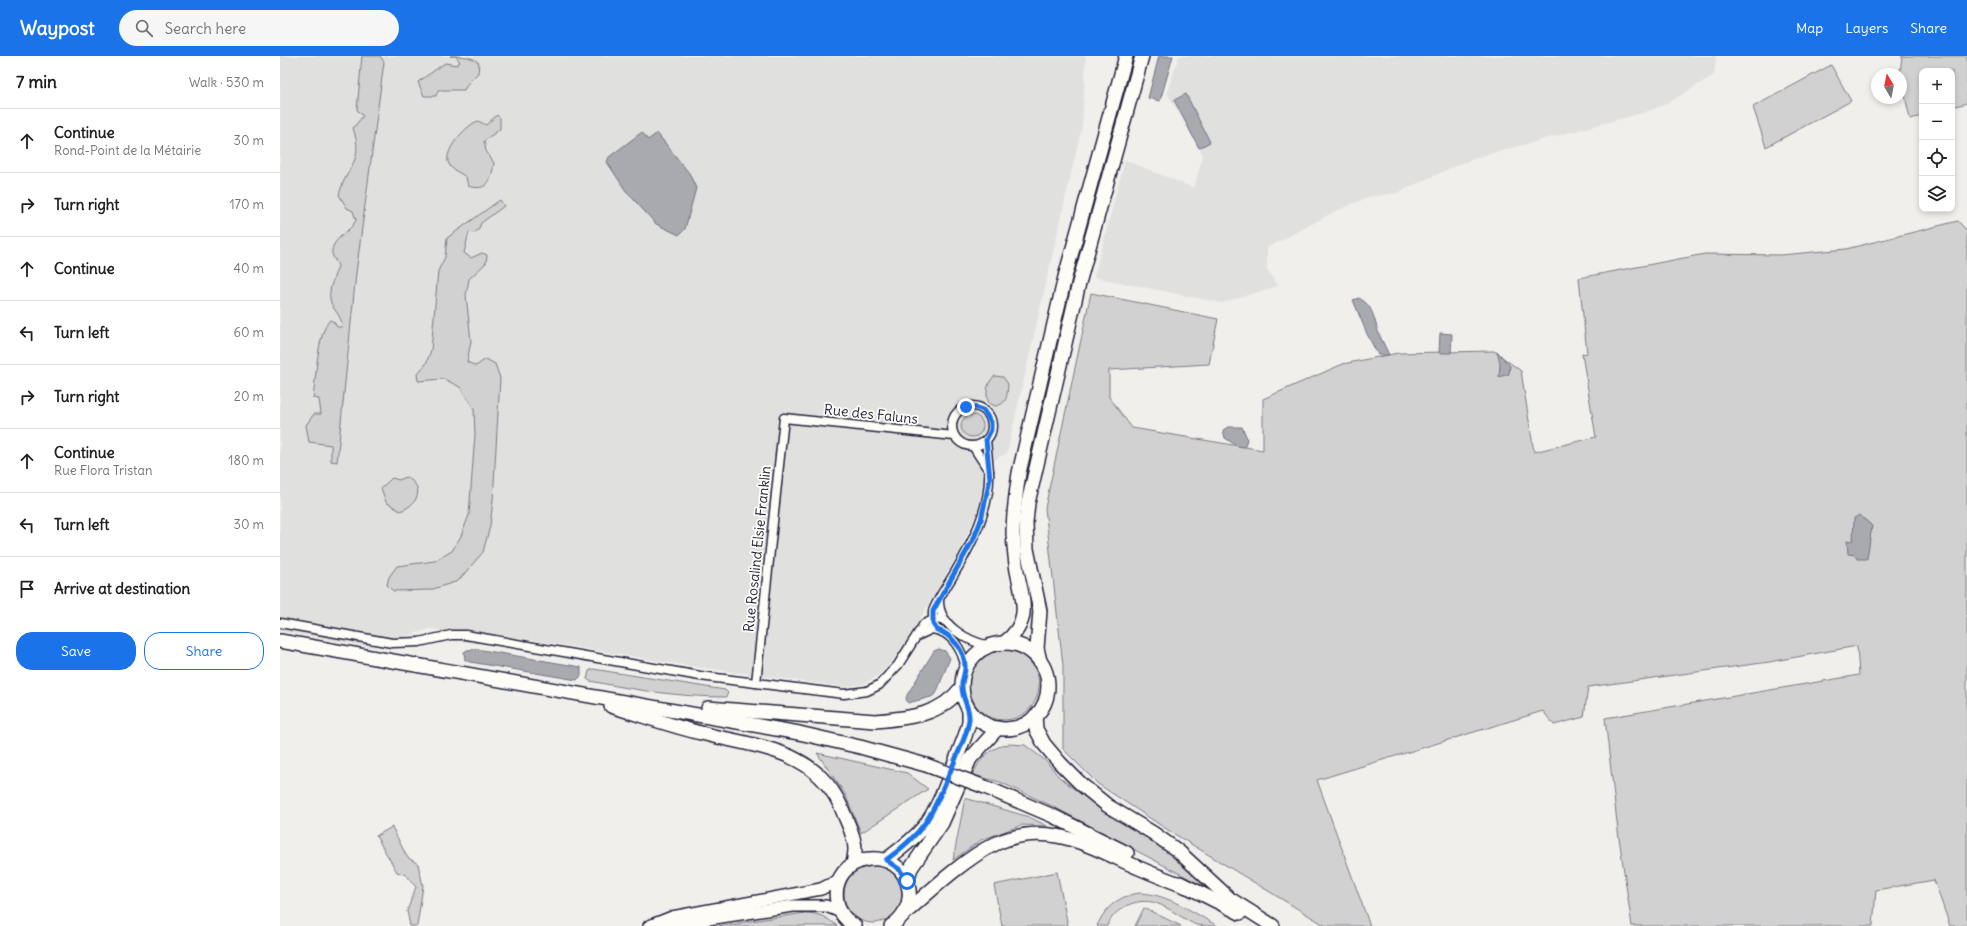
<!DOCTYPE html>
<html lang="en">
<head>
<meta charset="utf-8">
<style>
	body { margin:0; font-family:Delius,sans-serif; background:#f6f6f6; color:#202124 }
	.controls { position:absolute; right:12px; top:12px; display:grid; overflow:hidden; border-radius:8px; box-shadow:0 2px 6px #0003 }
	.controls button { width:36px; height:36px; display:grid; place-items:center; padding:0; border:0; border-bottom:1px solid #e0e0e0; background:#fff; color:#202124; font:20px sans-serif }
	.compass { position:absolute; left:1591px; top:12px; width:36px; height:36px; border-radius:50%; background:#fff; box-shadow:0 2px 6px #0003; rotate:350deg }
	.stop { position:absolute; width:12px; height:12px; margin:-9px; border:3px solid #1a73e8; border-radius:50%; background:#fff }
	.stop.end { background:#1a73e8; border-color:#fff; box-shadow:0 1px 4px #0008 }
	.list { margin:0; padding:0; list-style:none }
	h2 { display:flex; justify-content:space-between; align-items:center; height:52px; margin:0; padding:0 16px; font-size:17px }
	h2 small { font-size:13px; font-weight:400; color:#757577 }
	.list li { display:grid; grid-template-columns:26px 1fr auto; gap:12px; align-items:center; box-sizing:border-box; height:64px; padding:0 16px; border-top:1px solid #e0e0e0 }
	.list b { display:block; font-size:15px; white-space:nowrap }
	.list p { margin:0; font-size:13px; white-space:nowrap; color:#757577 }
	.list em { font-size:13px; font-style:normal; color:#757577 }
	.actions { display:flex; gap:8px; padding:12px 16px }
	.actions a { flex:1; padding:9px 0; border:1px solid #1a73e8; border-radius:16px; text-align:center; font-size:14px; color:#1a73e8 }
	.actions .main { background:#1a73e8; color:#fff }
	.icon { flex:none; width:22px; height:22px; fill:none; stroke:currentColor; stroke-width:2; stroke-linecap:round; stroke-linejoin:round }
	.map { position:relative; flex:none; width:1687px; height:870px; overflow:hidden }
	header { display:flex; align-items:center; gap:24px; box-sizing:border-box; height:56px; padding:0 20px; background:#1a73e8; color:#fff }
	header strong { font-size:19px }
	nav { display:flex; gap:22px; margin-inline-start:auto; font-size:14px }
	.search { width:280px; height:36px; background:#f6f6f6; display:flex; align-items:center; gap:10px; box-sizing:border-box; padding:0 14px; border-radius:22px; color:#757577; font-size:15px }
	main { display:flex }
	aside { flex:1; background:#fff }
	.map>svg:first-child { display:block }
</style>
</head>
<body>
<header>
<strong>Waypost</strong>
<div class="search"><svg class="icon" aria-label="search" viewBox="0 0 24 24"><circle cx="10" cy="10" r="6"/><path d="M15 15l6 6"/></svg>Search here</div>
<nav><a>Map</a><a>Layers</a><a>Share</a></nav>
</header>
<main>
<aside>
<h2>7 min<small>Walk · 530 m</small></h2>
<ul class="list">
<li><svg class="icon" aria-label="ahead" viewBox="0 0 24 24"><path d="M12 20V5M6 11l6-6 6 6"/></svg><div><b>Continue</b><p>Rond-Point de la Métairie</p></div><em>30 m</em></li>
<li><svg class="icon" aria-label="right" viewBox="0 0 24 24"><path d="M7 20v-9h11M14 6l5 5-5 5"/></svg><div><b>Turn right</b></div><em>170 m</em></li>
<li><svg class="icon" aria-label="ahead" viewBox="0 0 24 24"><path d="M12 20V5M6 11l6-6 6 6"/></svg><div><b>Continue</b></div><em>40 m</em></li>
<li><svg class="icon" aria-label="left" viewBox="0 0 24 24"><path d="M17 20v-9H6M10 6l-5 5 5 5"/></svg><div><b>Turn left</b></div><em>60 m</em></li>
<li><svg class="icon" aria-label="right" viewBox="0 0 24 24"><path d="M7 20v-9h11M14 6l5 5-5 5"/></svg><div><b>Turn right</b></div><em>20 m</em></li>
<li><svg class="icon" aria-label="ahead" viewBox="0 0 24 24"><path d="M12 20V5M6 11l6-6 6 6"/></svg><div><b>Continue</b><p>Rue Flora Tristan</p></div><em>180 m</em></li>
<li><svg class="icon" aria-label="left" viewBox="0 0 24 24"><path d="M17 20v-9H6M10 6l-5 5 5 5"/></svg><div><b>Turn left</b></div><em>30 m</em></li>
<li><svg class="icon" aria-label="arrive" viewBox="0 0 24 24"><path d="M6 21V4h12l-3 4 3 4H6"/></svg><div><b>Arrive at destination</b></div></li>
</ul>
<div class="actions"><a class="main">Save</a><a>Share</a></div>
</aside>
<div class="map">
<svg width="1687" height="870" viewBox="0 0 1687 870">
	<rect width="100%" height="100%" fill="#f0efec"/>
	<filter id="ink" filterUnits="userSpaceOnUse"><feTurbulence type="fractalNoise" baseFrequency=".025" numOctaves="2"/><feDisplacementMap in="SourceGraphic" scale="8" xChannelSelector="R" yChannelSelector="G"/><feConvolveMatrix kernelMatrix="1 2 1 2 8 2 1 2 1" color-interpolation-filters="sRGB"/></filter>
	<g filter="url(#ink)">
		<g fill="#e0e0df">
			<polygon points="0,0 806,0 802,70 727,397 701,410 705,425 697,457 677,500 622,593 606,612 596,621 584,628 564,631 409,610 253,584 150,573 91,591 0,575"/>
			<polygon points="899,0 1435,0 1436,3 1434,19 1388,47 1366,56 1205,99 1177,109 1117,137 1088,141 1052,157 987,192 987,213 998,230 942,247 814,221 845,104 914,132 923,99 887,37"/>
			<polygon points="526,855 540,857 549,870 425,870"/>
		</g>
		<g fill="#d2d1d1" stroke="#7a7a86">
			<path d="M82 0H100L104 6 76 217 57 406 51 405V389L29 386 26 369 34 358H41L39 343 33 342C36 323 37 277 50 264L54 266 57 271H61L62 267C60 260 57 257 53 251 45 238 54 223 58 210 57 206 53 202 52 198 50 183 72 175 76 164L73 155 67 152 59 139C66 110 85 106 73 72L83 60 77 54Z"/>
			<path d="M170 0C181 0 192 0 199 7L198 17 189 26 184 34H158L156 40H144L138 26 165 7 176 9 180 6 176 0Z"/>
			<polygon points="1622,0 1687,0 1687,47 1672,51 1672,15 1642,15 1642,60 1630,63 1620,17"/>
			<polygon points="1551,9 1571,45 1486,91 1473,51"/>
			<path d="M217 59 220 62V73L204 85 206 95 214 107C211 124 209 136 188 130L186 121C181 117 171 114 169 108 162 96 186 69 198 65L206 69Z"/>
			<polygon points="220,144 224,150 201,167 199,173 194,177 189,176 184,197 191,202 202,197 207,199 206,207 189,223 186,239 191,285 187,306 196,310 206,303 215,308 220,322 213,444 210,470 203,496 178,525 150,534 113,535 107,529 109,521 117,510 155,505 172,495 181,480 189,459 195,378 194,353 180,331 164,323 138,325 137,318 146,308 151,294 158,215 165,201 167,182"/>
			<polygon points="1678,165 1685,173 1687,172 1687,870 1670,870 1654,824 1596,834 1593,870 1352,870 1338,775 1325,662 1579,619 1577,590 1489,606 1308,631 1304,661 1274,669 1263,655 1037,724 1090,870 1046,870 891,776 818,728 783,693 783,609 765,452 811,237 938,263 929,308 829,314 829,341 852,372 983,394 983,343 1063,308 1118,297 1214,295 1241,315 1254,396 1316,381 1302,298 1307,297 1299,222 1425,198 1501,199 1566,193"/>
			<path d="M715 320 723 321 728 328C727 339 728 348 715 350L709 347C705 339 707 325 715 320Z"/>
			<circle cx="692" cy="370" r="11"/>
			<path d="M126 421C146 431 138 449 120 455L106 446 101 432 112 422 119 424Z"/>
			<circle cx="724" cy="629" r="35"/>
			<path d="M313 613 445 634 448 637 446 641C400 641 355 634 310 625L307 623 309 615Z"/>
			<path d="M729 688 745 689 766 705 779 721 810 745 899 802 925 829H921L774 751 720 726 693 719C699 702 711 691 729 688Z"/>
			<polygon points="537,697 627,717 648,733 581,777 565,738"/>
			<polygon points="685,742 749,761 767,770 742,769 701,784 673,804"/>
			<polygon points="112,771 127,801 138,808 143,830 137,870 130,870 127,855 136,831 126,819 117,816 96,780"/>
			<circle cx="593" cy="838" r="29"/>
			<polygon points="777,816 788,870 722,870 714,829"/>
			<path d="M860 837C888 838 914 857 938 870 931 870 922 870 916 869 903 863 890 852 876 847 856 841 835 852 827 870H817C825 851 840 839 860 837Z"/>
			<polygon points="864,852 901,870 855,870"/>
			<path d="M525 857C538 857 547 861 557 870H438Z"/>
		</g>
		<g fill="#a9a9b0" stroke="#737381">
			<polygon points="879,0 893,0 880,45 868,42"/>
			<polygon points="906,38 930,86 919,92 894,44"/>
			<polygon points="362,76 368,84 377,77 409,117 416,132 405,173 399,179 376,168 346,135 327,106 329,101"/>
			<path d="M1079 242C1094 250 1094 264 1099 278 1102 285 1106 292 1109 299H1098L1087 278 1073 244Z"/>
			<polygon points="1160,277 1172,278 1171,297 1159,297"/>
			<polygon points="1217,295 1230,310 1229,318 1219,321 1220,308"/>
			<polygon points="948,371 962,371 967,382 965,391 957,390 945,382 943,374"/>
			<polygon points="1580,459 1592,470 1587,503 1577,503 1575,499 1568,498 1567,485 1573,484 1574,462"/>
			<polygon points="196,593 301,611 301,620 297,624 190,606 185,604 184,596 187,594"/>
			<polygon points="659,593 665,595 670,602 656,638 651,641 628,647 626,643 627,639 654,595"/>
		</g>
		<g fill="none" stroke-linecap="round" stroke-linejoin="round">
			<defs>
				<g id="street">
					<circle cx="692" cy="370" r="20"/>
					<polyline points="693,390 709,415 706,384"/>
					<path d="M659 544C658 569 687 585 709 590"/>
					<polyline points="0,567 112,587 139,586 171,579 186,579 420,620 564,638 587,635 599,629 618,609 644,568 656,563 666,565"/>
					<path d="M657 574 653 568V555C658 542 667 530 674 518 692 488 711 451 709 415"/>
					<path d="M637 580 652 573C672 575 682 594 686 612"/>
					<polyline points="476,627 504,362 674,380"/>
				</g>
				<g id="secondary">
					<polyline points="369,870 392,861 541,833 559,824"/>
					<polyline points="383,870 513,850 546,850 561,856"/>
				</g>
				<g id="primary">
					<polyline points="0,585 519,677 580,691 646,709"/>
					<path d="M724 587C752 566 743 544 737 515 735 503 734 491 733 478 733 458 736 438 739 417L785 221 846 0"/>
					<circle cx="725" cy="630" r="43"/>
					<polyline points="760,605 757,592 760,555 747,493 746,466 748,447 799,227 862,0"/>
					<path d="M331 650C361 659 391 670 421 677 480 692 540 693 564 758 568 768 575 781 575 793 575 798 574 803 573 808"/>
					<path d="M428 652 595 665C629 662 660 660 682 631"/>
					<polyline points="755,660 756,673 764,688 780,707 802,729 828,750 873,777 898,795 950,843 993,870"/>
					<polyline points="705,731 773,760 847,797"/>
					<path d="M606 804C619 794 632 785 643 772 661 750 674 707 685 680L689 667V654"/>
					<polyline points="627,825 631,812 662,767 690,703 718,672"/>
					<polyline points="900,827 960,857"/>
					<path d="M623 859C648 837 685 802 715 788 768 763 811 791 859 812 875 819 891 825 907 831"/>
					<path d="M575 870C566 865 559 856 557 846 548 797 622 785 629 834 631 849 623 862 611 870"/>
				</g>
			</defs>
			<use href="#street" stroke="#22223b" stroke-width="11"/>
			<use href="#secondary" stroke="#22223b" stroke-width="14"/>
			<use href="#primary" stroke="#22223b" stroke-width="16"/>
			<use href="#street" stroke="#fdfcf7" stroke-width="8"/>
			<use href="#secondary" stroke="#fdfcf7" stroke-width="11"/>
			<use href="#primary" stroke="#fdfcf7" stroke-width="13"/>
			<defs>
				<polyline id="primary-bridge" points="646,709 705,731"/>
			</defs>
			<use href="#primary-bridge" stroke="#22223b" stroke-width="16" stroke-linecap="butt"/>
			<use href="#primary-bridge" stroke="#fdfcf7" stroke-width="13"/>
		</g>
	</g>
	<g fill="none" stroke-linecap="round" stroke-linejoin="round" filter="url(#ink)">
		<path stroke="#1a73e8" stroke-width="5" d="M627 825 619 813 606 804C650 772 653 755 674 707 679 693 688 678 689 663 690 652 682 643 682 631 681 624 686 617 685 610 685 595 671 578 657 574L653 568V555L694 482 701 464 710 423 706 384 711 374V366L703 354 694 351H686"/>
	</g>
	<g text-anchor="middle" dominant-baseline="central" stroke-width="3.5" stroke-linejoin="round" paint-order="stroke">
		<g font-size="14" fill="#22223b" stroke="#fdfcf7">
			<text transform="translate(591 358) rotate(6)">Rue des Faluns</text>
			<text transform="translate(477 493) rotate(-84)">Rue Rosalind Elsie Franklin</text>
		</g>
	</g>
</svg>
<div class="controls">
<button>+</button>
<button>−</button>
<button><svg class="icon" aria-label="locate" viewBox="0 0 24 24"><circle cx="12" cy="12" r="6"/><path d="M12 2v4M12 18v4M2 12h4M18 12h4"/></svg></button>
<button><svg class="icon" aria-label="layers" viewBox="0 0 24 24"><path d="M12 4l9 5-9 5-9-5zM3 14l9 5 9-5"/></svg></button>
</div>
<svg class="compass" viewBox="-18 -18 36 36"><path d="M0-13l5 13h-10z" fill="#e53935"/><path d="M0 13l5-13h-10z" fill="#757577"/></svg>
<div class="stop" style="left:627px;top:825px"></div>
<div class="stop end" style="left:686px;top:351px"></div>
</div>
</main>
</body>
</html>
